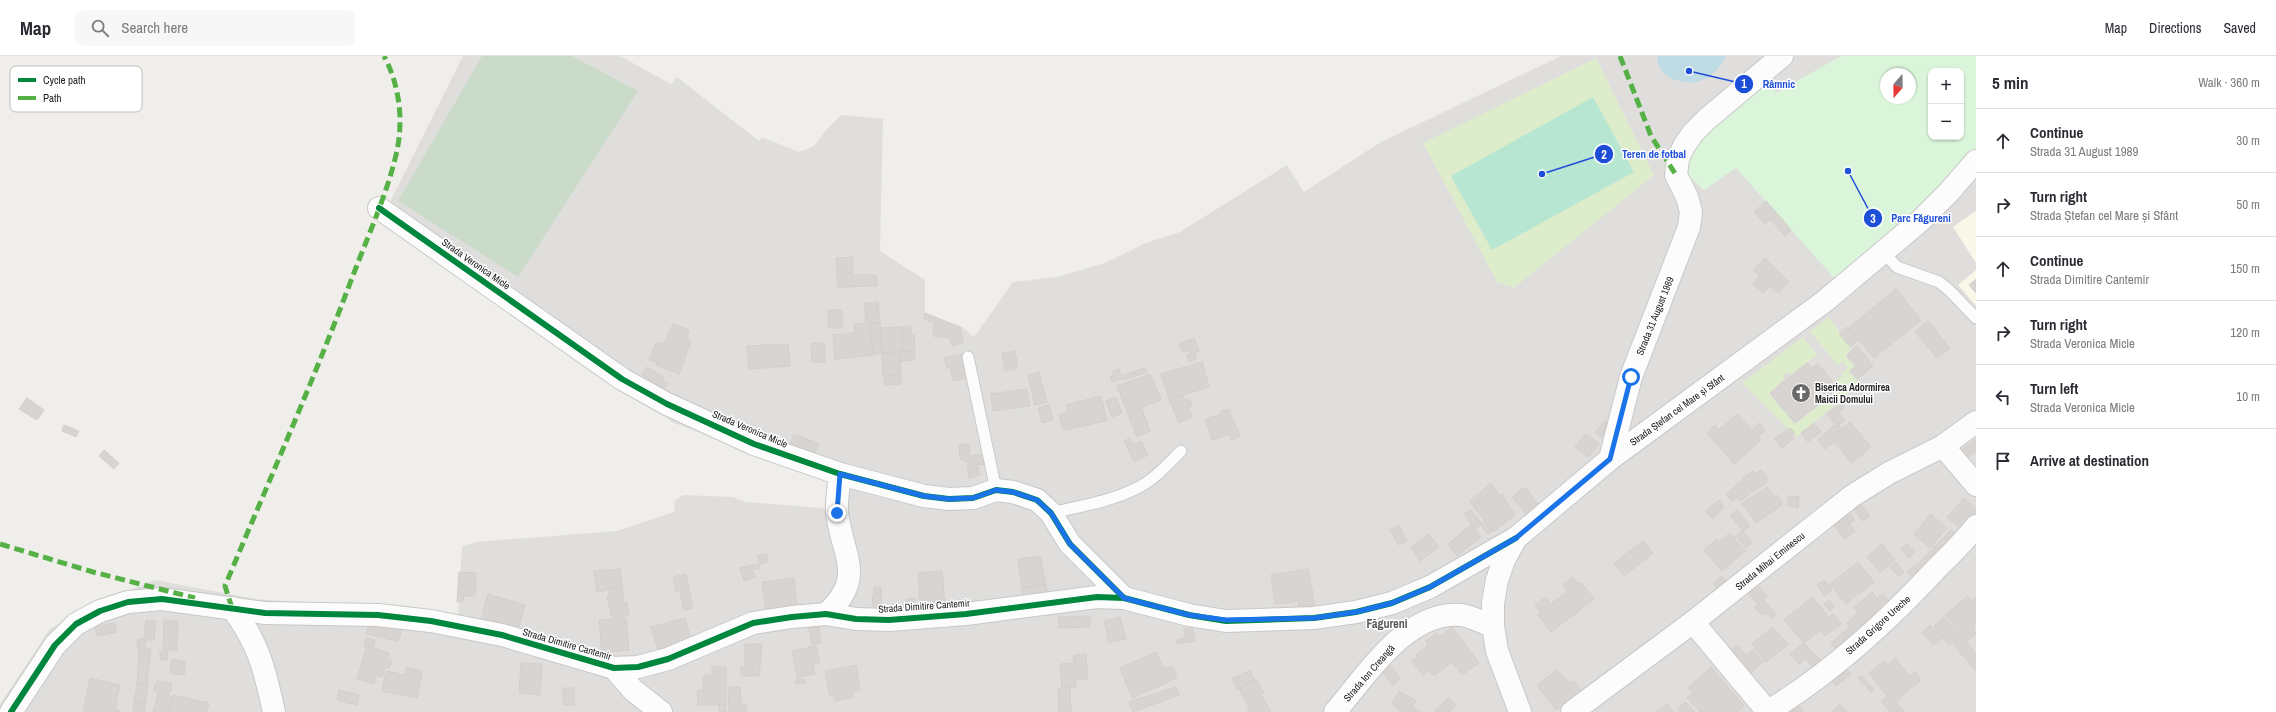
<!DOCTYPE html>
<html lang="en">
<head>
<meta charset="utf-8">
<style>
	body { margin:0; font-family:"Archivo Narrow",sans-serif; background:#f7f7f7; color:#2b2b33 }
	.controls { position:absolute; right:12px; top:12px; display:grid; overflow:hidden; border-radius:8px; box-shadow:0 1px 3px #0004 }
	.controls button { width:36px; height:36px; display:grid; place-items:center; padding:0; border:0; border-bottom:1px solid #e1e1e2; background:#fff; color:#2b2b33; font:20px sans-serif }
	.compass { position:absolute; left:1880px; top:12px; width:36px; height:36px; border-radius:50%; background:#fff; box-shadow:0 1px 3px #0004; rotate:200deg }
	.stop { position:absolute; width:12px; height:12px; margin:-9px; border:3px solid #1a73e8; border-radius:50%; background:#fff }
	.stop.end { background:#1a73e8; border-color:#fff; box-shadow:0 1px 4px #0008 }
	.list { margin:0; padding:0; list-style:none }
	h2 { display:flex; justify-content:space-between; align-items:center; height:52px; margin:0; padding:0 16px; font-size:17px }
	h2 small { font-size:13px; font-weight:400; color:#7c7c81 }
	.list li { display:grid; grid-template-columns:26px 1fr auto; gap:12px; align-items:center; box-sizing:border-box; height:64px; padding:0 16px; border-top:1px solid #e1e1e2 }
	.list b { display:block; font-size:15px; white-space:nowrap }
	.list p { margin:0; font-size:13px; white-space:nowrap; color:#7c7c81 }
	.list em { font-size:13px; font-style:normal; color:#7c7c81 }
	.icon { flex:none; width:22px; height:22px; fill:none; stroke:currentColor; stroke-width:2; stroke-linecap:round; stroke-linejoin:round }
	.map { position:relative; flex:none; width:1976px; height:656px; overflow:hidden }
	header { display:flex; align-items:center; gap:24px; box-sizing:border-box; height:56px; padding:0 20px; background:#fff; border-bottom:1px solid #e1e1e2 }
	header strong { font-size:19px }
	nav { display:flex; gap:22px; margin-inline-start:auto; font-size:14px }
	.search { width:280px; height:36px; background:#f7f7f7; display:flex; align-items:center; gap:10px; box-sizing:border-box; padding:0 14px; border-radius:8px; color:#7c7c81; font-size:15px }
	main { display:flex }
	aside { flex:1; background:#fff }
	.map>svg:first-child { display:block }
</style>
</head>
<body>
<header>
<strong>Map</strong>
<div class="search"><svg class="icon" aria-label="search" viewBox="0 0 24 24"><circle cx="10" cy="10" r="6"/><path d="M15 15l6 6"/></svg>Search here</div>
<nav><a>Map</a><a>Directions</a><a>Saved</a></nav>
</header>
<main>
<div class="map">
<svg width="1976" height="656" viewBox="0 0 1976 656">
	<rect width="100%" height="100%" fill="#f0eeeb"/>
	<path fill="#dfdedc" fill-rule="evenodd" d="M463 0H620L671 28 677 21 759 85 762 81 799 96 814 90 827 73 841 59 883 63 880 195 925 224V257L962 271 974 281 1013 226 1057 221 1105 207 1146 187 1180 176 1287 109 1304 136 1379 87 1561 0H1976V656H0V648L50 573 78 556 155 524 256 543 458 558 462 491 475 486 617 475 674 456 675 445 683 439 733 441 746 446 832 453 828 422 674 367 380 166ZM1931 15H1961V81H1931ZM1886 18H1910V42H1886Z"/>
	<g fill="#f8f7e8">
		<polygon points="1976,155 1976,207 1953,171"/>
		<polygon points="1976,214 1976,250 1958,229"/>
	</g>
	<g fill="#ddeccb">
		<polygon points="1596,2 1654,119 1514,232 1497,226 1423,87"/>
		<polygon points="1829,261 1851,293 1845,300 1854,310 1848,315 1863,331 1849,337 1796,381 1742,327 1803,281 1817,299 1791,319 1788,316 1783,320 1785,322 1769,338 1795,368 1834,338 1831,334 1838,328 1836,325 1843,320 1841,317 1848,312 1843,306 1837,309 1810,275"/>
	</g>
	<polygon fill="#cadbca" points="482,0 572,0 638,35 518,221 398,145"/>
	<path fill="#daf5da" fill-rule="evenodd" d="M1841 0H1976V94L1879 194 1836 224 1736 112 1704 134 1686 118 1689 92 1768 24 1776 37ZM1931 15H1961V81H1931ZM1886 18H1910V42H1886Z"/>
	<polygon fill="#b7e6d2" points="1593,41 1634,116 1492,194 1451,120"/>
	<path fill="#bfdbe3" d="M1657 0H1726C1721 10 1714 19 1703 24 1686 31 1657 23 1657 0Z"/>
	<g fill="#d7d4d2" stroke="#d3d0cc">
		<polygon points="1766,145 1777,157 1765,168 1754,156"/>
		<polygon points="1778,158 1791,174 1785,180 1771,164"/>
		<polygon points="853,201 853,219 877,219 877,230 838,231 836,202"/>
		<polygon points="1765,202 1789,226 1778,237 1770,230 1763,237 1753,228 1760,220 1753,214"/>
		<polygon points="1976,223 1976,237 1969,229"/>
		<polygon points="1896,233 1921,264 1874,302 1849,272"/>
		<polygon points="878,246 880,266 870,267 873,299 835,303 833,279 855,277 854,268 866,267 864,247"/>
		<rect x="828" y="254" width="14" height="18"/>
		<polygon points="925,257 960,271 963,287 952,290 950,282 933,280 934,268 936,267 924,263"/>
		<polygon points="1928,265 1950,292 1937,302 1915,276"/>
		<polygon points="880,267 882,297 873,298 870,268"/>
		<polygon points="673,268 689,274 686,283 691,285 679,318 656,309 657,306 649,304 656,286 664,288"/>
		<polygon points="911,270 911,279 914,279 915,294 903,295 902,271"/>
		<polygon points="902,271 903,295 882,297 881,272"/>
		<polygon points="1847,271 1858,284 1850,291 1839,278"/>
		<polygon points="1194,282 1199,295 1194,297 1197,302 1189,306 1187,299 1191,298 1189,294 1182,296 1179,288"/>
		<polygon points="811,287 825,287 825,306 812,306"/>
		<polygon points="788,288 790,310 749,313 747,290"/>
		<polygon points="1857,290 1873,310 1857,323 1851,315 1856,310 1847,299"/>
		<polygon points="914,295 915,304 900,305 900,296"/>
		<polygon points="1015,295 1018,312 1005,315 1002,298"/>
		<polygon points="900,296 901,319 883,320 882,297"/>
		<polygon points="963,298 968,322 953,325 950,312 947,312 944,302"/>
		<polygon points="1202,306 1209,331 1169,343 1161,318"/>
		<polygon points="1807,307 1812,312 1818,308 1834,327 1828,333 1832,337 1795,367 1770,337"/>
		<polygon points="647,311 663,321 662,324 668,327 664,333 642,319"/>
		<polygon points="1145,312 1147,316 1123,324 1122,323 1112,326 1110,321 1113,320 1112,316 1119,313 1121,320"/>
		<polygon points="1039,316 1047,346 1035,349 1028,319"/>
		<polygon points="1150,318 1161,344 1141,351 1150,375 1137,381 1117,330"/>
		<polygon points="901,319 901,328 885,329 884,320"/>
		<polygon points="1027,333 1030,350 993,355 991,338"/>
		<polygon points="1182,339 1185,344 1189,343 1192,350 1188,352 1192,361 1179,367 1169,343"/>
		<polygon points="1101,340 1107,365 1063,374 1059,359 1068,356 1066,349"/>
		<polygon points="1116,341 1122,357 1112,361 1106,345"/>
		<polygon points="27,342 44,354 37,364 19,353"/>
		<polygon points="1841,347 1844,351 1839,357 1845,364 1837,370 1827,358"/>
		<polygon points="1049,349 1053,364 1042,367 1038,352"/>
		<polygon points="1228,353 1240,380 1231,384 1229,378 1212,384 1205,363 1221,359 1220,356"/>
		<polygon points="1737,358 1761,384 1734,408 1707,377 1715,369 1719,374"/>
		<polygon points="1605,365 1611,370 1601,382 1595,376"/>
		<polygon points="1850,366 1871,391 1852,407 1831,382"/>
		<polygon points="1759,367 1765,374 1758,381 1752,374"/>
		<polygon points="1814,367 1821,376 1808,386 1801,377"/>
		<polygon points="64,369 79,375 76,381 62,375"/>
		<polygon points="1834,369 1836,372 1838,369 1841,373 1831,382 1834,386 1825,393 1818,384"/>
		<polygon points="1790,372 1795,377 1792,380 1794,382 1782,392 1774,383"/>
		<polygon points="794,378 819,388 813,402 789,393"/>
		<polygon points="1586,378 1599,388 1588,401 1575,391"/>
		<polygon points="1130,382 1133,389 1141,385 1148,399 1134,406 1124,385"/>
		<polygon points="1976,384 1976,395 1967,402 1960,395"/>
		<polygon points="969,388 970,400 984,398 985,408 968,410 968,406 960,403 959,389"/>
		<polygon points="104,394 119,407 114,413 99,400"/>
		<polygon points="978,410 980,419 969,422 967,412"/>
		<polygon points="1761,414 1769,424 1754,436 1743,422 1753,415 1755,418"/>
		<polygon points="1744,423 1753,435 1741,445 1738,441 1732,445 1726,438"/>
		<polygon points="1491,427 1495,433 1474,450 1470,445"/>
		<polygon points="1525,431 1538,448 1526,458 1512,441"/>
		<polygon points="1767,431 1774,441 1777,439 1783,448 1756,467 1742,448"/>
		<polygon points="1495,433 1500,440 1502,438 1515,459 1493,476 1473,450"/>
		<polygon points="1799,440 1798,452 1787,449 1788,441"/>
		<polygon points="1964,442 1976,453 1976,458 1962,474 1947,461"/>
		<polygon points="1719,444 1724,451 1713,463 1705,455"/>
		<polygon points="1859,446 1870,460 1863,465 1852,452"/>
		<polygon points="1471,454 1482,468 1475,473 1464,458"/>
		<polygon points="1737,454 1750,470 1743,475 1730,459"/>
		<polygon points="1850,457 1855,464 1849,468 1845,462"/>
		<polygon points="1931,458 1947,472 1930,492 1914,478"/>
		<polygon points="1844,462 1855,475 1845,483 1834,470"/>
		<polygon points="1485,466 1492,475 1488,478 1481,469"/>
		<polygon points="1399,469 1407,485 1399,489 1390,474"/>
		<polygon points="1471,469 1481,481 1457,500 1448,488"/>
		<polygon points="1951,474 1957,479 1921,517 1915,511"/>
		<polygon points="1742,475 1752,486 1746,492 1736,480"/>
		<polygon points="1730,477 1745,495 1722,515 1704,494 1717,483 1719,486"/>
		<polygon points="1429,478 1439,491 1420,505 1411,491"/>
		<polygon points="1643,485 1653,497 1624,520 1614,507"/>
		<polygon points="1907,487 1915,496 1909,502 1901,493"/>
		<polygon points="1882,488 1895,504 1880,516 1867,501"/>
		<polygon points="767,498 768,506 760,508 758,499"/>
		<polygon points="1040,500 1046,529 1022,532 1018,503"/>
		<polygon points="1858,506 1874,526 1846,548 1830,528"/>
		<polygon points="1896,506 1904,516 1899,521 1890,511"/>
		<polygon points="759,508 760,512 753,514 755,521 744,525 740,512"/>
		<polygon points="1913,510 1918,515 1912,521 1907,516"/>
		<polygon points="620,513 622,531 597,536 594,515"/>
		<polygon points="1308,513 1315,549 1299,552 1298,545 1275,548 1271,519"/>
		<polygon points="942,515 945,546 920,548 918,517"/>
		<polygon points="459,516 476,517 475,540 464,540 463,546 457,546"/>
		<polygon points="686,518 693,552 684,554 680,536 676,536 673,521"/>
		<polygon points="1722,520 1727,527 1718,533 1713,527"/>
		<polygon points="1573,521 1578,528 1581,526 1594,543 1551,576 1538,559 1541,557 1535,549 1546,541 1551,548 1568,535 1563,529"/>
		<polygon points="794,522 797,551 766,555 762,526"/>
		<polygon points="1824,524 1832,534 1825,540 1817,529"/>
		<polygon points="1756,528 1767,540 1763,543 1776,558 1771,562 1766,556 1762,559 1754,551 1758,548 1747,536"/>
		<polygon points="1046,529 1048,541 1023,544 1022,532"/>
		<polygon points="622,531 624,547 627,546 629,559 612,562 607,540 610,540 609,532"/>
		<polygon points="874,531 881,531 882,555 874,557 872,539 874,539"/>
		<polygon points="1872,536 1877,543 1882,538 1892,549 1858,580 1847,567 1858,557 1854,552"/>
		<polygon points="488,538 525,549 518,575 481,564"/>
		<polygon points="1968,540 1971,545 1976,542 1976,567 1973,570 1976,578 1967,585 1945,559"/>
		<polygon points="1812,541 1829,561 1833,558 1841,568 1825,580 1820,574 1804,587 1784,564"/>
		<polygon points="915,542 915,552 907,552 906,543"/>
		<polygon points="1829,544 1834,551 1830,555 1824,548"/>
		<polygon points="1090,560 1090,571 1059,572 1058,561"/>
		<polygon points="1120,561 1126,583 1109,587 1104,565"/>
		<polygon points="1944,561 1960,580 1949,589 1934,570"/>
		<polygon points="626,562 629,594 602,597 599,564"/>
		<polygon points="685,562 691,584 658,594 651,571"/>
		<polygon points="146,564 156,565 154,584 146,584 145,593 137,592 138,583 144,583"/>
		<polygon points="164,564 178,565 177,594 163,594"/>
		<polygon points="115,567 116,576 97,580 95,570"/>
		<polygon points="368,569 401,573 400,582 398,582 398,585 367,578"/>
		<polygon points="1930,569 1942,582 1934,589 1922,577"/>
		<polygon points="819,571 821,587 812,589 809,572"/>
		<polygon points="1452,571 1479,607 1462,619 1452,606 1434,620 1429,614 1423,619 1412,605 1418,601 1416,599 1428,589 1426,585 1437,577 1439,581"/>
		<polygon points="1773,571 1788,589 1766,606 1752,588"/>
		<polygon points="1850,571 1858,580 1839,596 1831,587"/>
		<polygon points="1192,572 1195,585 1177,588 1177,584 1185,582 1184,573"/>
		<polygon points="1961,580 1976,598 1976,615 1953,588"/>
		<polygon points="366,582 375,584 374,592 367,590 364,591"/>
		<polygon points="1803,587 1824,607 1816,614 1805,603 1799,608 1790,598"/>
		<polygon points="745,588 762,588 759,620 741,620 741,611 745,611"/>
		<polygon points="1737,589 1746,599 1753,594 1763,606 1748,619 1729,596"/>
		<polygon points="367,590 389,597 387,603 392,605 389,612 385,611 382,621 376,619 374,628 357,623"/>
		<polygon points="816,590 820,606 813,608 815,618 797,621 792,595"/>
		<polygon points="139,592 151,593 147,629 137,628"/>
		<polygon points="160,595 168,595 167,604 160,604"/>
		<polygon points="1156,596 1164,613 1172,610 1177,622 1132,642 1120,612"/>
		<polygon points="1086,598 1088,623 1075,624 1076,631 1062,632 1060,608 1073,607 1074,599"/>
		<polygon points="1895,602 1911,622 1888,641 1869,617 1884,605 1888,609"/>
		<polygon points="172,603 186,606 184,619 170,617"/>
		<polygon points="521,607 542,608 540,639 519,637"/>
		<polygon points="1842,607 1851,618 1836,630 1826,619"/>
		<polygon points="856,609 860,634 852,636 853,641 835,645 834,639 830,640 825,615"/>
		<polygon points="1389,609 1401,622 1393,629 1381,615"/>
		<polygon points="406,611 422,615 417,642 382,635 386,615 404,619"/>
		<polygon points="712,611 726,611 726,649 698,649 697,635 704,634 703,622 705,622 705,619 712,619"/>
		<polygon points="1711,611 1744,650 1737,656 1700,656 1687,642 1693,637 1688,632"/>
		<polygon points="1557,614 1570,628 1574,625 1581,634 1556,654 1537,629"/>
		<polygon points="1250,615 1254,623 1237,633 1232,622"/>
		<polygon points="1915,616 1921,624 1906,636 1901,630 1911,622 1910,620"/>
		<polygon points="1861,620 1874,633 1871,636 1858,622"/>
		<polygon points="90,622 120,629 115,653 119,654 119,656 83,656"/>
		<polygon points="796,623 804,623 805,627 796,628"/>
		<polygon points="1255,623 1264,637 1261,639 1271,656 1250,656 1247,651 1249,650 1239,633"/>
		<polygon points="157,625 172,628 169,641 172,641 169,656 153,656 158,637 153,635"/>
		<polygon points="137,628 148,629 145,649 134,647"/>
		<polygon points="1901,630 1906,636 1896,646 1905,656 1890,656 1881,645"/>
		<polygon points="728,631 740,631 741,648 746,648 746,656 729,656"/>
		<polygon points="1176,631 1179,639 1133,656 1129,646"/>
		<rect x="563" y="632" width="11" height="17"/>
		<polygon points="1058,632 1070,632 1071,656 1059,656"/>
		<polygon points="339,634 359,639 357,649 337,644"/>
		<polygon points="1399,635 1416,645 1413,650 1420,656 1401,656 1392,648"/>
		<polygon points="173,639 209,647 207,656 169,656"/>
		<polygon points="1449,642 1457,650 1456,651 1454,650 1450,656 1437,656 1435,654"/>
		<polygon points="1686,646 1695,656 1680,656 1677,653"/>
		<polygon points="134,647 145,648 144,656 133,656"/>
		<polygon points="1797,647 1804,656 1787,656"/>
		<polygon points="1667,648 1673,656 1656,656"/>
		<polygon points="1840,648 1847,656 1832,656"/>
		<rect x="719" y="649" width="7" height="7"/>
	</g>
	<g fill="none" stroke-linecap="round" stroke-linejoin="round">
		<defs>
			<g id="lane">
				<polyline points="1884,197 1897,211 1939,226 1949,234 1976,262"/>
				<polyline points="968,301 996,434"/>
				<path d="M1051 457C1080 450 1109 446 1135 433 1153 425 1167 409 1181 395"/>
			</g>
			<g id="street">
				<polyline points="379,152 622,323 667,348 754,388 840,418 924,440 949,443 973,442 996,434 1013,436 1037,444 1051,457 1070,488 1124,542"/>
				<polyline points="1943,390 1976,429"/>
				<polyline points="1610,403 1631,321 1689,171 1691,156 1687,141 1676,119 1678,103 1684,90 1693,77 1707,63 1782,0"/>
				<path d="M232 552C258 586 265 614 274 656"/>
				<path d="M826 558C866 522 843 501 837 457 836 445 839 430 840 418"/>
				<polyline points="1693,566 1768,656"/>
				<polyline points="614,612 633,634 661,656"/>
				<polyline points="11,656 55,589 76,568 100,555 128,546 162,543 265,557 378,559 431,565 502,579 614,612 638,611 668,603 753,567 792,561 826,558 856,563 889,564 966,558 1097,541 1124,542 1189,559 1226,565 1314,562 1356,556 1392,547 1430,531 1516,482"/>
				<path d="M1335 656C1366 620 1407 554 1461 559 1471 560 1483 567 1493 570"/>
				<polyline points="1520,656 1497,595 1493,570 1493,547 1497,524 1504,504 1516,482 1610,403 1825,245 1920,165 1949,136 1976,105"/>
				<polyline points="1572,656 1693,566 1852,440 1889,417 1943,390 1976,366"/>
				<path d="M1767 656C1830 618 1887 566 1937 512 1950 499 1965 485 1976 470"/>
			</g>
		</defs>
		<use href="#lane" stroke="#c9c8c7" stroke-width="13"/>
		<use href="#street" stroke="#c9c8c7" stroke-width="24"/>
		<use href="#lane" stroke="#fdfcfc" stroke-width="11"/>
		<use href="#street" stroke="#fdfcfc" stroke-width="22"/>
		<g stroke="#55b145" stroke-width="5" stroke-dasharray="10 5" stroke-linecap="butt">
			<polyline points="1620,0 1651,80 1676,119"/>
			<polyline points="0,488 93,516 195,542"/>
			<path d="M232 552 225 530C268 427 313 326 352 222 367 182 386 141 396 99 404 66 400 30 384 0"/>
		</g>
		<defs>
			<g id="cycleway">
				<polyline points="379,152 622,323 667,348 754,388 840,418 924,440 949,443 973,442 996,434 1013,436 1037,444 1051,457 1070,488 1124,542"/>
				<polyline points="11,656 55,589 76,568 100,555 128,546 162,543 265,557 378,559 431,565 502,579 614,612 638,611 668,603 753,567 792,561 826,558 856,563 889,564 966,558 1097,541 1124,542 1189,559 1226,565 1314,562 1356,556 1392,547 1430,531 1516,482"/>
			</g>
		</defs>
		<use href="#cycleway" stroke="#fff" stroke-width="8"/>
		<use href="#cycleway" stroke="#00873e" stroke-width="6"/>
	</g>
	<g fill="none" stroke-linecap="round" stroke-linejoin="round">
		<polyline stroke="#1a73e8" stroke-width="5" points="837,457 840,418 924,440 949,443 973,442 996,434 1013,436 1037,444 1051,457 1070,488 1124,542 1189,559 1226,564 1314,562 1356,556 1392,547 1430,531 1516,482 1610,403 1631,321"/>
	</g>
	<defs>
		<symbol id="church-disc" viewBox="-11 -11 22 22"><circle r="9.5" fill="#6a6968" stroke="#fff"/><path d="M-1.2-6h2.4v3.5h3.3v2.4h-3.3V6h-2.4V-.1h-3.3v-2.4h3.3Z" fill="#fff"/></symbol>
	</defs>
	<g fill-rule="evenodd">
		<use href="#church-disc" x="1790" y="326" width="22" height="22"/>
	</g>
	<g text-anchor="middle" dominant-baseline="central" stroke-width="3" stroke-linejoin="round" paint-order="stroke">
		<g font-size="10" fill="#222" stroke="#fff">
			<text transform="translate(476 208) rotate(35)">Strada Veronica Micle</text>
			<text transform="translate(1655 260) rotate(-68)">Strada 31 August 1989</text>
			<text transform="translate(1677 354) rotate(-36)">Strada Ștefan cel Mare și Sfânt</text>
			<text transform="translate(750 373) rotate(23)">Strada Veronica Micle</text>
			<text transform="translate(1770 505) rotate(-39)">Strada Mihai Eminescu</text>
			<text transform="translate(924 550) rotate(-4)">Strada Dimitire Cantemir</text>
			<text transform="translate(1878 569) rotate(-42)">Strada Grigore Ureche</text>
			<text transform="translate(567 588) rotate(16)">Strada Dimitire Cantemir</text>
			<text transform="translate(1369 617) rotate(-49)">Strada Ion Creangă</text>
		</g>
		<g font-size="10" font-weight="bold" fill="#222" stroke="#fff" text-anchor="start">
			<text x="1815" y="331">Biserica Adormirea<tspan x="1815" dy="12">Maicii Domului</tspan></text>
		</g>
		<g font-size="12" font-weight="bold" fill="#555" stroke="#fff">
			<text x="1387" y="568">Făgureni</text>
		</g>
	</g>
	<rect x="10" y="10" width="132" height="46" rx="6" fill="#fff" stroke="#bdbdbd" stroke-width="1"/>
	<rect x="18" y="22" width="18" height="4" fill="#00873e"/>
	<rect x="18" y="40" width="18" height="4" fill="#55b145"/>
	<g font-size="11" fill="#222">
		<text x="43" y="28">Cycle path</text>
		<text x="43" y="46">Path</text>
	</g>
	<path fill="none" stroke="#1d4ed8" stroke-width="1.5" d="M1689 15L1744 28M1542 118L1604 98M1848 115L1873 162"/>
	<g fill="#1d4ed8" stroke="#fff" stroke-width="1.5">
		<circle cx="1689" cy="15" r="4"/>
		<circle cx="1542" cy="118" r="4"/>
		<circle cx="1848" cy="115" r="4"/>
		<circle cx="1744" cy="28" r="10"/>
		<circle cx="1604" cy="98" r="10"/>
		<circle cx="1873" cy="162" r="10"/>
	</g>
	<g font-size="12" text-anchor="middle" font-weight="bold" fill="#fff">
		<text x="1744" y="32">1</text>
		<text x="1604" y="103">2</text>
		<text x="1873" y="167">3</text>
	</g>
	<g font-size="11" text-anchor="middle" font-weight="bold" fill="#1d4ed8" stroke="#fff" stroke-width="3" stroke-linejoin="round" paint-order="stroke">
		<text x="1779" y="32">Râmnic</text>
		<text x="1654" y="102">Teren de fotbal</text>
		<text x="1921" y="166">Parc Făgureni</text>
	</g>
</svg>
<div class="controls">
<button>+</button>
<button>−</button>
</div>
<svg class="compass" viewBox="-18 -18 36 36"><path d="M0-13l5 13h-10z" fill="#e53935"/><path d="M0 13l5-13h-10z" fill="#7c7c81"/></svg>
<div class="stop" style="left:1631px;top:321px"></div>
<div class="stop end" style="left:837px;top:457px"></div>
</div>
<aside>
<h2>5 min<small>Walk · 360 m</small></h2>
<ul class="list">
<li><svg class="icon" aria-label="ahead" viewBox="0 0 24 24"><path d="M12 20V5M6 11l6-6 6 6"/></svg><div><b>Continue</b><p>Strada 31 August 1989</p></div><em>30 m</em></li>
<li><svg class="icon" aria-label="right" viewBox="0 0 24 24"><path d="M7 20v-9h11M14 6l5 5-5 5"/></svg><div><b>Turn right</b><p>Strada Ștefan cel Mare și Sfânt</p></div><em>50 m</em></li>
<li><svg class="icon" aria-label="ahead" viewBox="0 0 24 24"><path d="M12 20V5M6 11l6-6 6 6"/></svg><div><b>Continue</b><p>Strada Dimitire Cantemir</p></div><em>150 m</em></li>
<li><svg class="icon" aria-label="right" viewBox="0 0 24 24"><path d="M7 20v-9h11M14 6l5 5-5 5"/></svg><div><b>Turn right</b><p>Strada Veronica Micle</p></div><em>120 m</em></li>
<li><svg class="icon" aria-label="left" viewBox="0 0 24 24"><path d="M17 20v-9H6M10 6l-5 5 5 5"/></svg><div><b>Turn left</b><p>Strada Veronica Micle</p></div><em>10 m</em></li>
<li><svg class="icon" aria-label="arrive" viewBox="0 0 24 24"><path d="M6 21V4h12l-3 4 3 4H6"/></svg><div><b>Arrive at destination</b></div></li>
</ul>
</aside>
</main>
</body>
</html>
